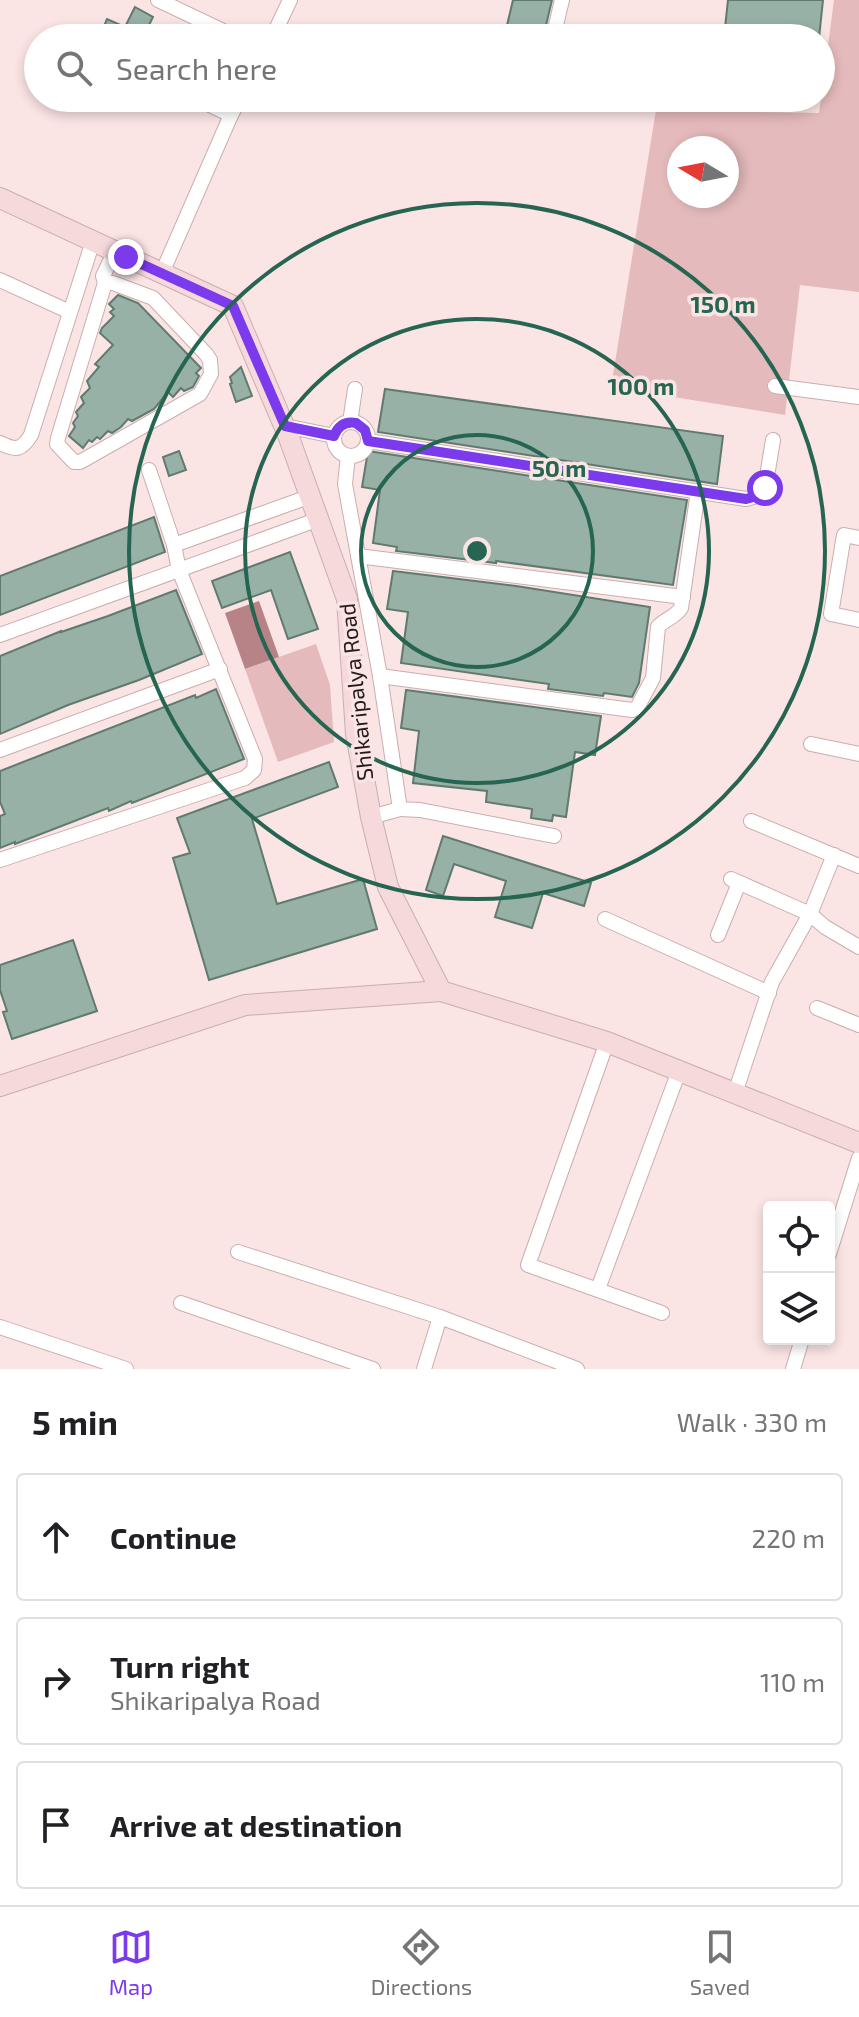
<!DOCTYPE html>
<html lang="en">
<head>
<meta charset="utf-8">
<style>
	body { margin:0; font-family:"Exo 2",sans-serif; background:#f2f2f2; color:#202124 }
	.controls { position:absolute; right:24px; bottom:24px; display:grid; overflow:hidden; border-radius:8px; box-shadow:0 4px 12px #0003 }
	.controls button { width:72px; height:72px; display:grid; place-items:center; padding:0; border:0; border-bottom:2px solid #e0e0e0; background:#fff; color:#202124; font:40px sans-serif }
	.compass { position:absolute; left:667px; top:136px; width:72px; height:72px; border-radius:50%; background:#fff; box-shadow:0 4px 12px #0003; rotate:280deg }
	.stop { position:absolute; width:24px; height:24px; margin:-18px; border:6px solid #7c3aed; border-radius:50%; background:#fff }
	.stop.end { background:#7c3aed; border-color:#fff; box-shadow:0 2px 8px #0008 }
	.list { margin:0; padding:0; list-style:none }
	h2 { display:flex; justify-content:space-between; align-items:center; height:104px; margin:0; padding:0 32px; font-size:34px }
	h2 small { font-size:26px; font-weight:400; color:#757577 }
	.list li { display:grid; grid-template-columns:52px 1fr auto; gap:24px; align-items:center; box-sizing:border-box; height:128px; margin:0 16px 16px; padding:0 16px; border:2px solid #e0e0e0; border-radius:8px }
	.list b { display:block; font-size:30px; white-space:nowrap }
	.list p { margin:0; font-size:26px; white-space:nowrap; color:#757577 }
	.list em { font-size:26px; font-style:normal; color:#757577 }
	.icon { flex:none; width:44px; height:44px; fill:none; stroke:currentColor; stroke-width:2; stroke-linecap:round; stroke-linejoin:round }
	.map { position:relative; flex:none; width:859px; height:1369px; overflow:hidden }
	.search { position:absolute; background:#fff; box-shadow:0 4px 12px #0003; left:24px; right:24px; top:24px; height:88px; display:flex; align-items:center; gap:20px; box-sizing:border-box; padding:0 28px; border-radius:44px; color:#757577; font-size:30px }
	.sheet { height:536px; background:#fff }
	nav { display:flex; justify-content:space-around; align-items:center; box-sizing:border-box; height:112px; border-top:2px solid #e0e0e0; background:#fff; font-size:22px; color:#757577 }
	nav a { display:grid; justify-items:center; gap:4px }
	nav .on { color:#7c3aed }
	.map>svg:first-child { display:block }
</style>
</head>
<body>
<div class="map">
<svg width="859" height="1369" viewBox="0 0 859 1369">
	<rect width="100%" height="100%" fill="#fbe4e4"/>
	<g fill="#e5babc" fill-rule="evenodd">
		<path d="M834 0H859V292L800 285 785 415 611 387 656 110 819 113ZM679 148H727V196H679Z"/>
		<polygon points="316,644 330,685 334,742 278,762 245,669"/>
	</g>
	<polygon fill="#b88386" points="259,601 279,657 245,669 225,613"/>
	<g fill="#97b1a7" stroke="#617a70" stroke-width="2">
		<polygon points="513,0 552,0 543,38 504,38"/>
		<polygon points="728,0 823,0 819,38 724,37"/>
		<polygon points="135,7 153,17 144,35 152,38 99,38 107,19 125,27"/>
		<polygon points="118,295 138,303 201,368 196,373 199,376 193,387 184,391 181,388 173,397 168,392 154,409 132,421 128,419 121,427 112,433 108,431 100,439 97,437 92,442 89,440 83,448 69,436 75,427 73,423 78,416 76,412 84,403 81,397 90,388 87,381 99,367 95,364 113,345 100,333 102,328 114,316 110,312 114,309 109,304"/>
		<polygon points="241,367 252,396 236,402 230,384 232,383 230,377"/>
		<polygon points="385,389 723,436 717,484 378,432"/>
		<polygon points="179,451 186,470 169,476 163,457"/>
		<polygon points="368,451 687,500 673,585 496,561 496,563 396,551 397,547 373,543 380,490 362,487"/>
		<polygon points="154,517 165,552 0,615 0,576"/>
		<polygon points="290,552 318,629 288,639 271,590 222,608 212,581"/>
		<polygon points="393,571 516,586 650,607 639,683 632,697 604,693 603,696 548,689 549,684 401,663 408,612 387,609"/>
		<polygon points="176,590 202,654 139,680 68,705 0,734 0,656 61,631 61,632 108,616"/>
		<polygon points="216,689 244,759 132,803 131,801 109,811 108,808 15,844 15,842 0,848 0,816 5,814 0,802 0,771 195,695 196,698"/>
		<polygon points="406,690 601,716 595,755 575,752 566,817 553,815 552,821 531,818 532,809 486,802 487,791 413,783 419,731 401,728"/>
		<polygon points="329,762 338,787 252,819 277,904 363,879 377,929 209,980 173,858 190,853 177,818"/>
		<polygon points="443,836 591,883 584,906 543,893 532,928 495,917 506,881 454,864 443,896 426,890"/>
		<polygon points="73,940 97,1011 12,1039 3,1012 7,1011 0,990 0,965"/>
	</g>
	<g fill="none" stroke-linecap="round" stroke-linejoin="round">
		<defs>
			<g id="street">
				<polyline points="158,0 238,38"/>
				<polyline points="272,38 290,0"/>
				<polyline points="553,38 562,0"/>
				<polyline points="195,98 231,115"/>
				<polyline points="162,273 231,115 240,98"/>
				<polyline points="0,280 70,312"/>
				<polyline points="105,283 113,283 153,298 206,354 210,360 211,374 200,394 80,462 74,462 57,444 58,438 105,283 103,276 115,251"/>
				<polyline points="775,386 859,397"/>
				<polyline points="350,422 355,389"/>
				<circle cx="351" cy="439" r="17"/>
				<polyline points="285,426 334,436"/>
				<polyline points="368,441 746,499 757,496 765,488 773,440"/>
				<path d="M0 443C16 451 22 450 31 435L93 241"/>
				<polyline points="348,456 345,484 380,676 400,809 420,810 554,836"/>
				<polyline points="859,538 844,535 831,614 859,620"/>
				<polyline points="174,545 311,496"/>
				<polyline points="358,556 683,597"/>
				<polyline points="0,635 319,519"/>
				<path d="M380 676 632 710 637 708 653 678 658 627C664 619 675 618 681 608L698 491"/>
				<polyline points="811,744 859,754"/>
				<polyline points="0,750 220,669"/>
				<polyline points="371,817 400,809"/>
				<polyline points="751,821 859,866"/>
				<polyline points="834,855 810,914 825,927 859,947"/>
				<polyline points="0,860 245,778 254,770 255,759 179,570 174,545 149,470"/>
				<polyline points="731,879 810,914 772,982 735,1093"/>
				<polyline points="605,919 769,993"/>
				<polyline points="718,935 739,883"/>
				<polyline points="817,1008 859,1025"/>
				<polyline points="607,1042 528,1265 662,1313"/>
				<polyline points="238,1252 440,1317"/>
				<polyline points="829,1254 859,1158"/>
				<polyline points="598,1289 679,1071"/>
				<polyline points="181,1303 373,1369"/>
				<polyline points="0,1327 126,1369"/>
				<polyline points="424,1369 440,1317 577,1369"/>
				<polyline points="793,1369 802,1339"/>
			</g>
			<g id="secondary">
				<polyline points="0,198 233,306 288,435 347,599 356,734 371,817 388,887 441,991 607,1042 859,1143"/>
				<polyline points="0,1086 245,1005 441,991"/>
			</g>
		</defs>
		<use href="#street" stroke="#caaeaf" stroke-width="16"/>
		<use href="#secondary" stroke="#caaeaf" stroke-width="22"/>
		<use href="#street" stroke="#fff" stroke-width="14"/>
		<use href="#secondary" stroke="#f5d9db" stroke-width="20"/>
	</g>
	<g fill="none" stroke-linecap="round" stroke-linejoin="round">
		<path stroke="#7c3aed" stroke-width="10" d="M126 257 233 306 285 426 334 436C338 426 345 421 356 423L365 430 368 441 746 499 757 496 765 488"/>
	</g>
	<g fill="none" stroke="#266551" stroke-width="4">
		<circle cx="477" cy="551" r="116"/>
		<circle cx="477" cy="551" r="232"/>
		<circle cx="477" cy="551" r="348"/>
	</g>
	<g text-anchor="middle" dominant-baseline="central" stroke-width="7" stroke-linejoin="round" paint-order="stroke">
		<g font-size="22" fill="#251b1c" stroke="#fbe4e4">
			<text transform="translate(355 692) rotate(-96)">Shikaripalya Road</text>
		</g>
	</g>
	<circle cx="477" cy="551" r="12" fill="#266551" stroke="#fbe4e4" stroke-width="4"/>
	<g font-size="24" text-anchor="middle" font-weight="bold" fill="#266551" stroke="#fbe4e4" stroke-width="7" stroke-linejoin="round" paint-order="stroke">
		<text x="723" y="313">150 m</text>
		<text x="641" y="395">100 m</text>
		<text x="559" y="477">50 m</text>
	</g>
</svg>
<div class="controls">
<button><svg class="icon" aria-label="locate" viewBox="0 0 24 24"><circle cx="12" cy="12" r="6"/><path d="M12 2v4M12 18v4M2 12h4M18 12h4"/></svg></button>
<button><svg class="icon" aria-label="layers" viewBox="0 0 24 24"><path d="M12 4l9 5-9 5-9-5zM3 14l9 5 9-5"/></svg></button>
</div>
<svg class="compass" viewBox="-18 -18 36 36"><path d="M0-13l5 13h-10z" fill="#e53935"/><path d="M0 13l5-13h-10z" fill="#757577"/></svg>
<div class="stop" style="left:765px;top:488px"></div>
<div class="stop end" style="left:126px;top:257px"></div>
<div class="search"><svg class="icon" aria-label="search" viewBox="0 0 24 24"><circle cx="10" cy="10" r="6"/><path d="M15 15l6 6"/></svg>Search here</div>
</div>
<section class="sheet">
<h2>5 min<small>Walk · 330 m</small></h2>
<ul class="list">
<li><svg class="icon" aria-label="ahead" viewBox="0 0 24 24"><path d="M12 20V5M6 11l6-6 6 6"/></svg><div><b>Continue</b></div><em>220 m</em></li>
<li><svg class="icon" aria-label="right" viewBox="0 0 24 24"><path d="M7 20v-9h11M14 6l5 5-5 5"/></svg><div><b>Turn right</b><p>Shikaripalya Road</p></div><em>110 m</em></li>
<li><svg class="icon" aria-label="arrive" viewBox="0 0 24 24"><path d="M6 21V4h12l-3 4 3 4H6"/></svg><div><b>Arrive at destination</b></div></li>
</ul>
</section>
<nav>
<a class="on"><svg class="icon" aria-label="map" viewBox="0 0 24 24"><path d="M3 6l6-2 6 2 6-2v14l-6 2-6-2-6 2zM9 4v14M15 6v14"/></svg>Map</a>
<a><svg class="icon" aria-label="directions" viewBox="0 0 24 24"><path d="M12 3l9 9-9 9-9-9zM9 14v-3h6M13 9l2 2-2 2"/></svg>Directions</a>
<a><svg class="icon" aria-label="saved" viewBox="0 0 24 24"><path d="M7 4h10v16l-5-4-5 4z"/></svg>Saved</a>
</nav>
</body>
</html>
